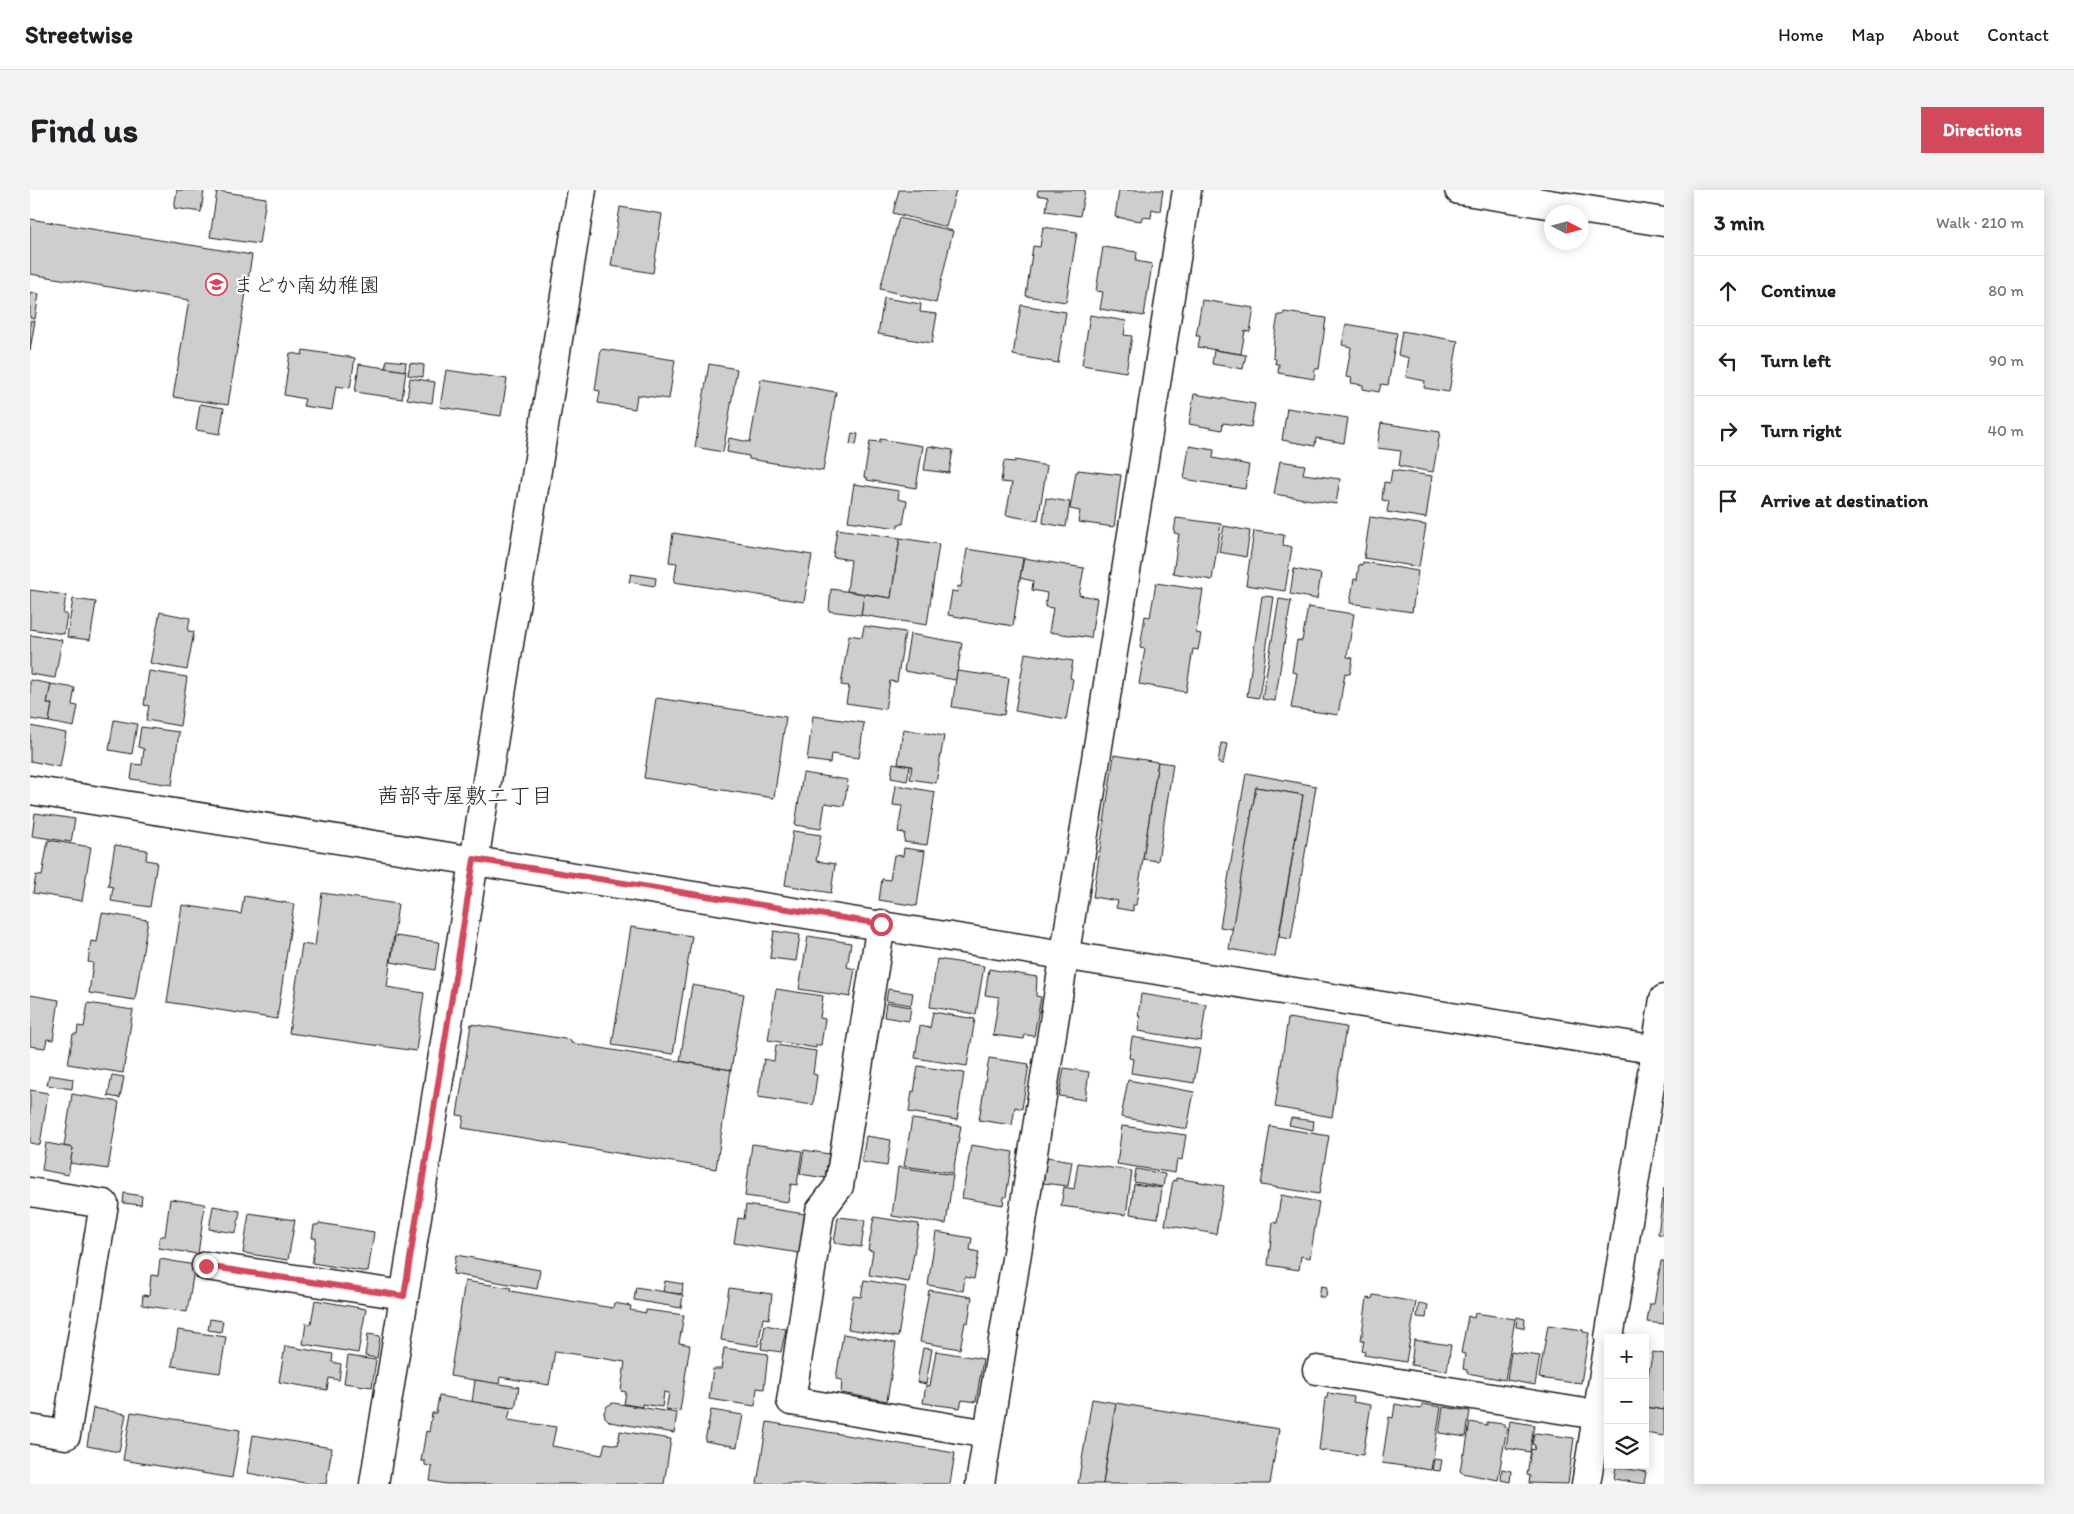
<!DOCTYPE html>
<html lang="en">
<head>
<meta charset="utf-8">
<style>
	body { margin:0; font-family:Itim,"Klee One",sans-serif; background:#f2f2f2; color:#202124 }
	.controls { position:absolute; right:15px; bottom:15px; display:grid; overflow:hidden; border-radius:0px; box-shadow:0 2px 12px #0003 }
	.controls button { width:45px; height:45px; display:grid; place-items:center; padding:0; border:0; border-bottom:1px solid #e0e0e0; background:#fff; color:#202124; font:25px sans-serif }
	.compass { position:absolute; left:1514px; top:15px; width:45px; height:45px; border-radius:50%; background:#fff; box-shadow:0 2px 12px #0003; rotate:96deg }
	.stop { position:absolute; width:15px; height:15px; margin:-11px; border:4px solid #d1495b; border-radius:50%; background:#fff }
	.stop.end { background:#d1495b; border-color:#fff; box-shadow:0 1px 5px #0008 }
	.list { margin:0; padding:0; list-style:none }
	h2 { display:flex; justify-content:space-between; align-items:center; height:65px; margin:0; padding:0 20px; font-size:21px }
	h2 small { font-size:16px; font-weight:400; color:#757577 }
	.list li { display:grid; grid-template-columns:32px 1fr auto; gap:15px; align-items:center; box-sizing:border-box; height:70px; padding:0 20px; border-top:1px solid #e0e0e0 }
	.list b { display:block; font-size:19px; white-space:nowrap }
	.list em { font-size:16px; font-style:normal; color:#757577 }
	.icon { flex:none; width:28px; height:28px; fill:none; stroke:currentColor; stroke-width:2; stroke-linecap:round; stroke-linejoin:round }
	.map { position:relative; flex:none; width:1634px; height:1294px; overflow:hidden; border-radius:0px }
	header { display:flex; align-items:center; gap:30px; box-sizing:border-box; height:70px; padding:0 25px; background:#fff; border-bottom:1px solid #e0e0e0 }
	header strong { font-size:24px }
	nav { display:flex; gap:28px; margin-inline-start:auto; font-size:18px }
	.intro { display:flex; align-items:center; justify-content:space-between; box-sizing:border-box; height:120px; padding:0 30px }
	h1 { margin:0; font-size:35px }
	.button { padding:12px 22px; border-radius:0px; background:#d1495b; color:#fff; font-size:18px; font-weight:700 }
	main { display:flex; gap:30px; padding:0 30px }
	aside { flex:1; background:#fff; border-radius:0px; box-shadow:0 2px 12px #0003 }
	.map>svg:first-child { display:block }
</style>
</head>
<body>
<header>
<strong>Streetwise</strong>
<nav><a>Home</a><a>Map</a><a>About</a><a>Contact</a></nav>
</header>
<div class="intro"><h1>Find us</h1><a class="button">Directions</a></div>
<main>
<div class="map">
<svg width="1634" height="1294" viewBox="0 0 1634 1294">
	<rect width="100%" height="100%" fill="#fff"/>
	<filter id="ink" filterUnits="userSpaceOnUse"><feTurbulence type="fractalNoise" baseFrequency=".02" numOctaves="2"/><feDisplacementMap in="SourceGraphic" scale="10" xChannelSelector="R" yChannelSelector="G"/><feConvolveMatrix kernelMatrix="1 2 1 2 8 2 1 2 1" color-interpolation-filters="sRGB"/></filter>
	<g filter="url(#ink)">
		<g fill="#cecece" stroke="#1c1c1c">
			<polygon points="147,0 174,0 171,22 144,18"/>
			<polygon points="869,0 926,0 916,37 863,23"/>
			<polygon points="1008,0 1055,0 1050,26 1016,21 1018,7 1007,5"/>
			<polygon points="1089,0 1133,0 1130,21 1122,19 1121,28 1112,27 1111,31 1085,27"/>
			<polygon points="187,1 236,8 229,54 180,47"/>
			<polygon points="590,17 632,24 623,83 581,76"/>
			<polygon points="869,28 923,41 906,113 850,99"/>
			<polygon points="0,29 222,65 198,215 143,207 159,110 0,84"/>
			<polygon points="1013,37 1047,42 1036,112 996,106 1003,56 1010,57"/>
			<polygon points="1073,57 1107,62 1106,71 1122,74 1114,126 1070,119 1073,102 1066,101"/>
			<polygon points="0,102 9,104 5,129 0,128"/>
			<polygon points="854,108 891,114 890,122 907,124 902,153 848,144"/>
			<polygon points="1172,110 1224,118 1220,142 1215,141 1211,164 1168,157 1170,146 1166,146"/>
			<polygon points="991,115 1036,122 1028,173 983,165"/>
			<polygon points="1254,122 1296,128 1289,179 1285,179 1284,189 1248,183 1249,174 1245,174 1246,169 1243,168 1244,149 1248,125 1253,125"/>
			<polygon points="1060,125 1096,131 1094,145 1102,146 1096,182 1052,175"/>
			<polygon points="0,131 5,131 0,160"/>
			<polygon points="1316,134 1367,143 1358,195 1351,194 1349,202 1333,199 1333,195 1321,193 1322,188 1316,187 1321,157 1312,155"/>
			<polygon points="1372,141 1428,151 1419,202 1394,198 1395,191 1376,187 1379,168 1368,165"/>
			<polygon points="571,159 645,170 639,209 607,205 605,219 568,213 570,201 565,200"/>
			<polygon points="273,160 325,168 320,198 306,196 302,220 273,216 275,209 254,205 260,163 272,165"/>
			<polygon points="1184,160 1216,165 1213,179 1182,174"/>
			<polygon points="357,170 376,172 375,181 355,178"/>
			<polygon points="380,173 394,175 393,187 378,185"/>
			<polygon points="329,174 376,181 372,209 325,202"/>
			<polygon points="679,174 707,179 693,262 665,257"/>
			<polygon points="416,180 477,189 471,226 410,217"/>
			<polygon points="380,188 405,192 402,213 377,209"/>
			<polygon points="731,189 806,202 793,281 719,269 719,266 697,262 699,248 720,252"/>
			<polygon points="1164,204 1225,214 1221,237 1193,233 1192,240 1159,234"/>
			<polygon points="170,214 194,218 190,244 166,240"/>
			<polygon points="1257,218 1318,228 1314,253 1286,248 1285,256 1252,250"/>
			<polygon points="1351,233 1410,242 1403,282 1369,276 1371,261 1347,258"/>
			<polygon points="822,243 828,244 826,255 820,254"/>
			<polygon points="850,249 893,256 886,298 837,290 837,288 834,287 840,251 850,252"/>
			<polygon points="898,256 923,260 919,283 894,280"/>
			<polygon points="1159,256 1184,260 1183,268 1219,275 1215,299 1154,289"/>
			<polygon points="985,270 1017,276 1008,331 976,325 982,293 971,292 974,271 985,272"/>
			<polygon points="1250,271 1275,275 1273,284 1310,289 1306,314 1244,304"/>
			<polygon points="1048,280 1091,285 1084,337 1048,332 1050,321 1040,319 1046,282 1048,282"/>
			<polygon points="1362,280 1402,286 1396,328 1357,322 1359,311 1352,310 1354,292 1360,293"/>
			<polygon points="824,294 869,301 868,309 877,311 873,334 868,334 868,338 818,331"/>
			<polygon points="1016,308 1040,312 1036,337 1013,333"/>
			<polygon points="1340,327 1396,335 1389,377 1334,368"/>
			<polygon points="1146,328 1191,334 1182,390 1143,383 1149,344 1144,343"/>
			<polygon points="1194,336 1220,341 1216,367 1189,362"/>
			<polygon points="807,339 870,348 861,408 817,401 821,370 803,367"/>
			<polygon points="1224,341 1254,345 1253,355 1262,357 1255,401 1216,395"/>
			<polygon points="643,343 782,365 774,412 644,392 647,373 639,372"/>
			<polygon points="870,348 909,354 897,435 831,425 834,404 861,408"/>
			<polygon points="937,359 993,368 983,436 918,425 922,401 927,402 928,396 931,397"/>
			<polygon points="994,368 1054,378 1049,405 1067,408 1061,448 1019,442 1023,418 1015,417 1017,403 1002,400 1003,391 990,388"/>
			<polygon points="1333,372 1388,381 1382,422 1320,413 1324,389 1327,390 1329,374 1332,375"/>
			<polygon points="1264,379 1291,384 1287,409 1260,404"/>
			<polygon points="601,384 626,388 625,396 599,392"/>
			<polygon points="1126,393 1173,400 1166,443 1171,444 1168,460 1163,459 1156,502 1109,494 1115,459 1110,458 1115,426 1120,427"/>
			<polygon points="801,399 834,404 831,425 799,421"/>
			<polygon points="0,400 36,405 33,424 37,424 34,444 0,439"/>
			<polygon points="1232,406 1244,407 1229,508 1217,506"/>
			<polygon points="43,409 66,412 60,450 37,447"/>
			<polygon points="1249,409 1261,411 1245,511 1232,509"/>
			<polygon points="1278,417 1324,424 1317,467 1323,468 1320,484 1315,483 1308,525 1261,518 1267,483 1262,482 1267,450 1272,451"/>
			<polygon points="130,422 160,428 158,441 164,442 157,480 120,473"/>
			<polygon points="834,436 875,442 867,492 860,491 855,519 816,513 819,496 811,495 819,445 832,447"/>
			<polygon points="880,444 932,453 926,490 874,481"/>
			<polygon points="0,445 32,450 25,488 0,484"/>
			<polygon points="995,463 1043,471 1040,488 1043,489 1036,530 985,521"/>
			<polygon points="119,481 157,487 150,536 116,530 119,516 114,515"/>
			<polygon points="927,481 979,488 974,525 922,517"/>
			<polygon points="0,490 21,494 17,514 22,514 19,532 0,529"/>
			<polygon points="21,494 45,498 42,515 48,516 44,537 19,532 22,514 17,514"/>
			<polygon points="626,508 756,527 744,608 614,588"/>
			<polygon points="783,526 834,533 829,568 801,564 800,573 777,570"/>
			<polygon points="84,530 107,534 102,564 79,560"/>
			<polygon points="0,536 36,543 30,577 0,571"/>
			<polygon points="111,537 149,542 142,595 101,589 103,574 112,575 114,559 108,557"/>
			<polygon points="873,539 914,546 906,593 880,589 882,576 868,574"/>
			<polygon points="1191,553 1197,554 1193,574 1188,573"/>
			<polygon points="1084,565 1128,572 1106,715 1103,715 1103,721 1086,718 1088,711 1063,707"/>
			<polygon points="1128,572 1143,574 1128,671 1113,669"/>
			<polygon points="863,573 880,576 877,591 861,588"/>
			<polygon points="773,583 818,590 814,616 795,613 791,639 765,635"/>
			<polygon points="1216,583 1286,596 1261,749 1249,747 1273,605 1226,597 1203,739 1190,737"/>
			<polygon points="866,595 905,602 897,655 874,652 875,643 868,642 872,616 863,615"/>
			<polygon points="1226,597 1273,605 1245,767 1199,759"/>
			<polygon points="5,623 45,629 41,652 2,646"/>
			<polygon points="763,641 791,645 786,671 805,674 801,703 755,695"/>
			<polygon points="18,650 61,657 52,711 3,703 6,685 12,686"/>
			<polygon points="85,655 117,660 116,670 127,672 120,717 81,711 83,697 78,696"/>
			<polygon points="874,658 895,661 887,716 849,710 852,689 860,690 864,665 873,666"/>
			<polygon points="292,703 368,714 357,797 394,803 386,861 259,843 272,754 285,756"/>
			<polygon points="214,706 264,714 247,829 137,812 152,715 211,724"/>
			<polygon points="72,723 118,730 105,810 59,803 63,773 58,772 61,751 67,752"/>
			<polygon points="601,737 662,746 643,864 582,855"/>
			<polygon points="744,741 770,745 766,771 740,768"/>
			<polygon points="365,746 409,752 405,780 361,772"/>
			<polygon points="778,746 821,753 817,777 825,779 820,807 769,799"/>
			<polygon points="907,769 954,776 946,824 900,817"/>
			<polygon points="959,779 1007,787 1006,806 1011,807 1004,846 995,845 994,849 963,845 969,807 955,805"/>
			<polygon points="662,795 714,804 701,880 650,871"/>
			<polygon points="746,799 793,806 790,828 795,829 791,855 786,855 786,858 738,850"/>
			<polygon points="858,799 883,803 881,815 856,811"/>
			<polygon points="1111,804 1176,814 1171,851 1108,841 1110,826 1108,826"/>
			<polygon points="0,805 29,810 23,850 17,849 15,858 0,856"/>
			<polygon points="58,813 103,820 93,883 38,874 43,844 47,844 48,836 54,837"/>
			<polygon points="856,813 881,817 879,831 854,827"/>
			<polygon points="903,822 945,829 937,876 885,868 890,836 900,838"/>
			<polygon points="1258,828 1316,837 1302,927 1245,917"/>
			<polygon points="441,834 541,850 541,853 701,880 686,979 432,938 434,926 427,925"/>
			<polygon points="1102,847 1170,859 1164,893 1101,883 1103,869 1099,868"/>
			<polygon points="746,855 786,861 783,884 787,885 783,915 728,907 734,869 744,871"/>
			<polygon points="959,868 999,874 992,919 985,917 982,935 949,930"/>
			<polygon points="888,876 934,883 927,930 879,922 882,901 884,902"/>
			<polygon points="1034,878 1059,882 1055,910 1029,906"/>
			<polygon points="19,885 43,889 42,899 17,895"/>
			<polygon points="82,885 94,887 90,908 78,906"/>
			<polygon points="1098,890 1164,902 1157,939 1091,927"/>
			<polygon points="0,900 18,903 10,955 0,953"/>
			<polygon points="42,904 89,912 78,979 40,973 43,958 34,956"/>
			<polygon points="1261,928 1284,931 1283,940 1259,935"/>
			<polygon points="882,929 931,936 923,983 874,976"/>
			<polygon points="1092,936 1156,945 1152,970 1147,969 1145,983 1087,974"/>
			<polygon points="1240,936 1299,946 1289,1004 1231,995"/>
			<polygon points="836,946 861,950 857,976 832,972"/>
			<polygon points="16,953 43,958 38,985 12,980"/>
			<polygon points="722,954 772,961 767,995 761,994 758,1012 715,1006"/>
			<polygon points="941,955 983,962 976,1007 974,1007 973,1015 932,1008"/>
			<polygon points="774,960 799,964 795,988 770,984"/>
			<polygon points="1017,967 1042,971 1038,996 1013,993"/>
			<polygon points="1048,973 1102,981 1096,1025 1031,1016 1034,997 1044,999"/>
			<polygon points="868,977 923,985 916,1034 862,1026"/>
			<polygon points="1106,979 1135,984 1133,997 1104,992"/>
			<polygon points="1146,988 1194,996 1186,1044 1135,1035 1143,990 1146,991"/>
			<polygon points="1104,994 1132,998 1128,1028 1100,1024"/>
			<polygon points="1634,998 1634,1045 1628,1044"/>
			<polygon points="94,1003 112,1006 111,1015 93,1013"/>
			<polygon points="1251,1005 1289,1012 1280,1068 1271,1066 1269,1080 1238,1075 1243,1032 1247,1033"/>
			<polygon points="140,1009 175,1014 168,1064 128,1058 130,1046 135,1046"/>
			<polygon points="716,1015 775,1024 769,1063 704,1053 708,1028 714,1029"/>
			<polygon points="183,1016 210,1021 206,1043 179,1039"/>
			<polygon points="219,1023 265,1030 258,1070 213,1063"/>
			<polygon points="808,1027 835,1030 831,1057 804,1053"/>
			<polygon points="844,1027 889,1034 879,1092 839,1085 843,1061 838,1060"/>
			<polygon points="289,1033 344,1042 338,1082 282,1073 286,1048 282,1048 284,1035 288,1035"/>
			<polygon points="906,1042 942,1048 940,1060 949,1062 944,1089 935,1087 933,1101 898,1095"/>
			<polygon points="426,1065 510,1080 507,1099 423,1084"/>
			<polygon points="130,1069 165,1075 157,1122 112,1115 113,1105 119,1106 121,1085 128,1086"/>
			<polygon points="1631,1071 1634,1071 1634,1134 1617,1132 1620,1114 1624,1114"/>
			<polygon points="834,1090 876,1097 868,1147 818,1139 823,1106 831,1107"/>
			<polygon points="435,1091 481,1098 480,1101 583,1118 584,1113 601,1116 600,1120 616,1123 616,1120 654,1125 649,1153 660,1155 650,1221 636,1219 639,1203 634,1202 632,1217 612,1214 612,1217 594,1214 596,1202 591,1201 595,1172 525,1161 519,1195 470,1187 469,1194 420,1186"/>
			<polygon points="635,1091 653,1094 652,1104 633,1102"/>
			<polygon points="1291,1096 1297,1097 1296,1107 1289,1107"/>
			<polygon points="606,1097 653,1105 651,1118 604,1110"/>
			<polygon points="699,1098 742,1104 739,1129 733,1128 728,1156 691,1150"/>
			<polygon points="899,1100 942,1107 938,1133 935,1132 930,1159 890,1152"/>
			<polygon points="1343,1105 1386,1112 1376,1172 1334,1165 1335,1162 1332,1161 1334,1151 1331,1151 1337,1108 1342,1109"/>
			<polygon points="285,1110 336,1119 328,1163 273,1154 276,1133 281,1134"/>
			<polygon points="1389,1113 1398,1115 1396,1128 1387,1127"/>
			<polygon points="1445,1123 1485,1129 1475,1190 1437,1183 1437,1180 1433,1179 1435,1164 1431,1163 1438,1126 1444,1128"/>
			<polygon points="1487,1127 1495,1129 1494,1138 1486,1137"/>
			<polygon points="180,1129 193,1131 191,1142 178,1140"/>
			<polygon points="735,1135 756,1139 751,1162 731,1159"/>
			<polygon points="1518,1135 1553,1140 1553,1142 1559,1143 1551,1193 1544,1192 1544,1193 1509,1188"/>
			<polygon points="148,1140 196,1147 190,1183 142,1176"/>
			<polygon points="338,1144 350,1146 347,1168 335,1166"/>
			<polygon points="813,1144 866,1153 857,1211 811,1203 812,1190 806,1189"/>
			<polygon points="1384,1150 1421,1155 1417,1181 1381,1175"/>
			<polygon points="255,1156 303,1164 302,1172 311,1174 309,1190 299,1188 297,1200 249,1192"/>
			<polygon points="694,1158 738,1164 734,1199 727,1198 725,1216 679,1209 683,1179 691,1179"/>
			<polygon points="893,1158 902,1159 896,1194 887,1192"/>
			<polygon points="906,1161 953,1169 946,1212 932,1210 930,1218 893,1213 896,1195 900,1196"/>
			<polygon points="1481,1162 1510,1166 1505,1195 1477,1190"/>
			<polygon points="1623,1162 1634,1164 1634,1220 1615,1217 1615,1199"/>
			<polygon points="318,1166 346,1170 342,1197 314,1193"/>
			<polygon points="445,1190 489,1197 485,1218 442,1212"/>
			<polygon points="1298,1203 1324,1207 1323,1212 1341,1215 1333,1265 1289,1260 1295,1208 1297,1208"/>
			<polygon points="409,1206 481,1218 478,1230 526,1237 522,1256 572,1265 575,1253 588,1255 590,1241 641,1249 634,1294 416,1294 400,1291 402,1277 395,1275 395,1271 391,1271 396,1241 399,1242 402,1223 406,1223"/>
			<polygon points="1062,1209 1086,1213 1073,1294 1048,1294"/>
			<polygon points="583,1213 647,1223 644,1243 580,1232 575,1227 574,1222 577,1216"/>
			<polygon points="1086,1213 1249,1239 1240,1294 1073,1294"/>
			<polygon points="1365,1214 1391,1219 1392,1214 1411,1217 1401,1280 1352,1273 1359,1227 1363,1228"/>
			<polygon points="1413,1217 1440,1221 1436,1247 1409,1243"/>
			<polygon points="1615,1217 1634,1220 1634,1246 1615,1243"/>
			<polygon points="63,1218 96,1224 89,1262 57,1256"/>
			<polygon points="681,1220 713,1225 707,1257 675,1251"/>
			<polygon points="101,1222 210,1240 202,1288 93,1270"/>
			<polygon points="1480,1231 1504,1235 1500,1262 1476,1258"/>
			<polygon points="737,1232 925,1263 920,1294 727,1294"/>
			<polygon points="1440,1232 1457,1235 1457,1232 1474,1234 1474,1237 1477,1237 1468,1290 1432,1283 1430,1281 1433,1263 1435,1263"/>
			<polygon points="1506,1243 1544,1248 1538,1294 1499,1293 1500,1286 1497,1285 1501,1259 1504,1260 1505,1255 1502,1254 1504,1244"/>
			<polygon points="223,1245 302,1258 296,1294 281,1294 217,1283"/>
			<polygon points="1404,1269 1412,1270 1410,1281 1402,1280"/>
			<polygon points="1586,1277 1616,1282 1614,1294 1584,1289"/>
			<polygon points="1472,1279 1481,1281 1480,1292 1471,1290"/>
		</g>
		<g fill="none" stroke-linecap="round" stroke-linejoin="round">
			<defs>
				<g id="street">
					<polyline points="1429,0 1634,32"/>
					<polyline points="851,734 809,996 790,1021 761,1211 958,1244"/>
					<polyline points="0,1002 74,1014 36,1245 0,1239"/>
					<polyline points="176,1076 374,1105"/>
					<polyline points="1579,1148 1634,809"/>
					<polyline points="1287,1180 1567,1225"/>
					<polyline points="344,1294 552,0"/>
					<polyline points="950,1294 1157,0"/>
					<polyline points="1556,1294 1578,1159"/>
				</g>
				<polyline id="secondary" points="0,600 1634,861"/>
			</defs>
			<use href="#street" stroke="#1c1c1c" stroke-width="31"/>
			<use href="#secondary" stroke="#1c1c1c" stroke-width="31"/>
			<use href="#street" stroke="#fff" stroke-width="28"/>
			<use href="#secondary" stroke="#fff" stroke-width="28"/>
		</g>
	</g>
	<g fill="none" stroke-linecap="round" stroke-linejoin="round" filter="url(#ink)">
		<polyline stroke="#d1495b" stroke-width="6" points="176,1076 374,1106 444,669 851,734"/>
	</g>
	<defs>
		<symbol id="school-ring" viewBox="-11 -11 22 22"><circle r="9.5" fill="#fff" stroke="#d1495b" stroke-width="1.5"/><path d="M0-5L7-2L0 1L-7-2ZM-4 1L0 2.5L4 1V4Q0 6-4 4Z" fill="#d1495b"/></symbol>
	</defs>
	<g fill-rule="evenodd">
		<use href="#school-ring" x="174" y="82" width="25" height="25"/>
	</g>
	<g text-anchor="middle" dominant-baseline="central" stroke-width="4" stroke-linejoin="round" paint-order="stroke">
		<g font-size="21" fill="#1c1c1c" stroke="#fff" text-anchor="start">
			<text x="203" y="94">まどか南幼稚園</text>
		</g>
		<g font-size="22" fill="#1c1c1c" stroke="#fff">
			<text x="435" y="605">茜部寺屋敷二丁目</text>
		</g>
	</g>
</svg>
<div class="controls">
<button>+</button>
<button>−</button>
<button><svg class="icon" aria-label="layers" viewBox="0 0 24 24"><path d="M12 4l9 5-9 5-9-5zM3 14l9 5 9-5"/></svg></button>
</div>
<svg class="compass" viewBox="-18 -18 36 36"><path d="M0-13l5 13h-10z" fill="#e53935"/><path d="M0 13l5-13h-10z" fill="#757577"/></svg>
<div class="stop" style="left:851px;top:734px"></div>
<div class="stop end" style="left:176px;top:1076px"></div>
</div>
<aside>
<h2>3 min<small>Walk · 210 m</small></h2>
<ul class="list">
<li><svg class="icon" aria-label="ahead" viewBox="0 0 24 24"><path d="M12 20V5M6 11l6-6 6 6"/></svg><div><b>Continue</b></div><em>80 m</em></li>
<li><svg class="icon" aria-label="left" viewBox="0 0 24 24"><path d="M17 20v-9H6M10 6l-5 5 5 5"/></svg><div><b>Turn left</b></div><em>90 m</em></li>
<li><svg class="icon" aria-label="right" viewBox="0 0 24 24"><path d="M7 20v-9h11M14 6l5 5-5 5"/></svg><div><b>Turn right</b></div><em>40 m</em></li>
<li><svg class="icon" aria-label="arrive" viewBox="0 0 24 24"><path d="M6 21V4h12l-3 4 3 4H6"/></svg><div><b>Arrive at destination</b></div></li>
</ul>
</aside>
</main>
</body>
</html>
